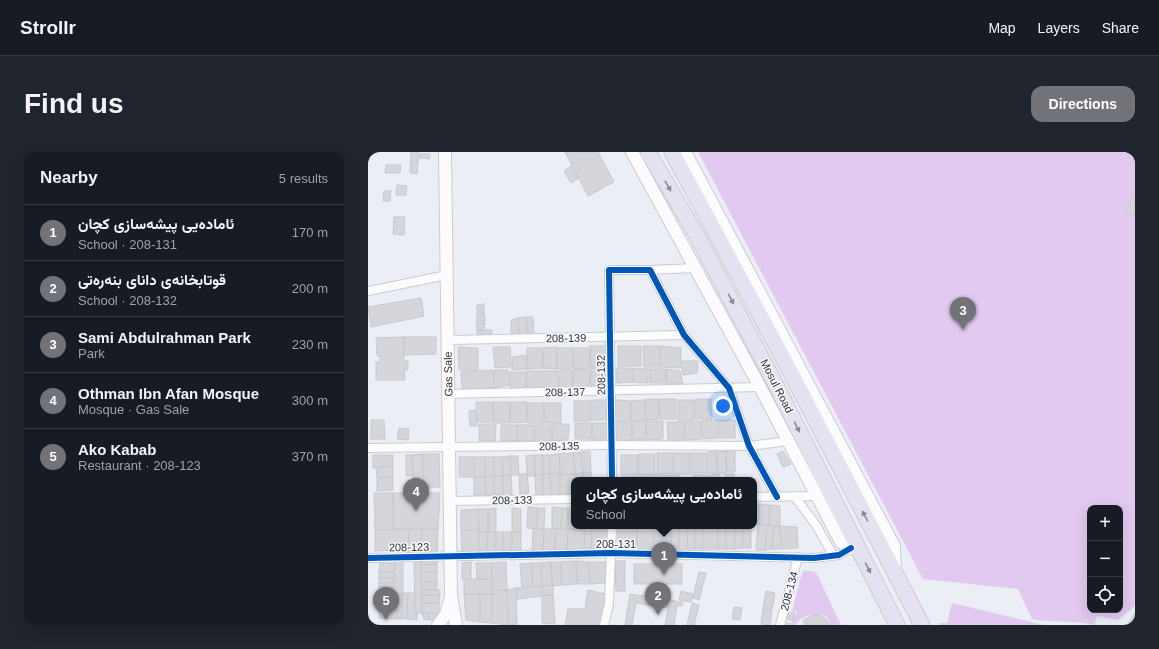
<!DOCTYPE html>
<html lang="en">
<head>
<meta charset="utf-8">
<style>
	body { margin:0; font-family:Helvetica,Vazirmatn,sans-serif; background:#20242c; color:#f1f3f6 }
	.controls { position:absolute; right:12px; bottom:12px; display:grid; overflow:hidden; border-radius:8px; box-shadow:0 4px 16px #0002 }
	.controls button { width:36px; height:36px; display:grid; place-items:center; padding:0; border:0; border-bottom:1px solid #363941; background:#171b24; color:#f1f3f6; font:20px sans-serif }
	.you { position:absolute; left:355px; top:254px; width:14px; height:14px; margin:-10px; border:3px solid #fff; border-radius:50%; background:#1a73e8; box-shadow:0 0 0 6px #1a73e833 }
	.badge { display:grid; place-items:center; width:26px; height:26px; border-radius:50%; background:#727379; color:#fff; font-size:13px; font-weight:700 }
	.pin { position:absolute; translate:-50% -33px; filter:drop-shadow(0 1px 2px #0008) }
	.pin::after { content:''; position:absolute; top:21px; width:14px; height:12px; background:inherit; clip-path:polygon(0 0,100% 0,50% 100%) }
	.popup { position:absolute; left:203px; top:325px; width:186px; height:52px; box-sizing:border-box; display:grid; place-content:center; border-radius:8px; background:#171b24; filter:drop-shadow(0 1px 3px #0005); font-size:13px; white-space:nowrap; color:#9ea1a6 }
	.popup b { font-size:15px; color:#f1f3f6 }
	.popup::after { content:''; position:absolute; left:50%; top:100%; margin-left:-8px; border:8px solid transparent; border-top-color:#171b24 }
	.list { margin:0; padding:0; list-style:none }
	h2 { display:flex; justify-content:space-between; align-items:center; height:52px; margin:0; padding:0 16px; font-size:17px }
	h2 small { font-size:13px; font-weight:400; color:#9ea1a6 }
	.list li { display:grid; grid-template-columns:26px 1fr auto; gap:12px; align-items:center; box-sizing:border-box; height:56px; padding:0 16px; border-top:1px solid #363941 }
	.list b { display:block; font-size:15px; white-space:nowrap }
	.list p { margin:0; font-size:13px; white-space:nowrap; color:#9ea1a6 }
	.list em { font-size:13px; font-style:normal; color:#9ea1a6 }
	.icon { flex:none; width:22px; height:22px; fill:none; stroke:currentColor; stroke-width:2; stroke-linecap:round; stroke-linejoin:round }
	.map { position:relative; flex:none; width:767px; height:473px; overflow:hidden; border-radius:12px }
	header { display:flex; align-items:center; gap:24px; box-sizing:border-box; height:56px; padding:0 20px; background:#171b24; border-bottom:1px solid #363941 }
	header strong { font-size:19px }
	nav { display:flex; gap:22px; margin-inline-start:auto; font-size:14px }
	.intro { display:flex; align-items:center; justify-content:space-between; box-sizing:border-box; height:96px; padding:0 24px }
	h1 { margin:0; font-size:28px }
	.button { padding:10px 18px; border-radius:12px; background:#727379; color:#fff; font-size:14px; font-weight:700 }
	main { display:flex; gap:24px; padding:0 24px }
	aside { flex:1; background:#171b24; border-radius:12px; box-shadow:0 4px 16px #0002 }
	.map>svg:first-child { display:block }
</style>
</head>
<body>
<header>
<strong>Strollr</strong>
<nav><a>Map</a><a>Layers</a><a>Share</a></nav>
</header>
<div class="intro"><h1>Find us</h1><a class="button">Directions</a></div>
<main>
<aside>
<h2>Nearby<small>5 results</small></h2>
<ul class="list">
<li><span class="badge">1</span><div><b>ئامادەیی پیشەسازی کچان</b><p>School · 208-131</p></div><em>170 m</em></li>
<li><span class="badge">2</span><div><b>قوتابخانەی دانای بنەرەتی</b><p>School · 208-132</p></div><em>200 m</em></li>
<li><span class="badge">3</span><div><b>Sami Abdulrahman Park</b><p>Park</p></div><em>230 m</em></li>
<li><span class="badge">4</span><div><b>Othman Ibn Afan Mosque</b><p>Mosque · Gas Sale</p></div><em>300 m</em></li>
<li><span class="badge">5</span><div><b>Ako Kabab</b><p>Restaurant · 208-123</p></div><em>370 m</em></li>
</ul>
</aside>
<div class="map">
<svg width="767" height="473" viewBox="0 0 767 473">
	<rect width="100%" height="100%" fill="#eceef5"/>
	<g fill="#e1c9f0" fill-rule="evenodd">
		<path d="M330 0H767V454L750 468 729 464 726 473C706 468 685 471 664 467L650 437 555 427ZM722 356H752V458H722Z"/>
		<path d="M435 418 448 420 473 473H462L458 464C445 462 435 462 427 473H418L419 470 424 471 429 460 424 459Z"/>
		<polygon points="584,451 676,473 572,473 570,471 579,471"/>
	</g>
	<g fill="#d4d6db" stroke="#c7c9ce">
		<polygon points="43,0 51,0 49,22 42,21"/>
		<polygon points="197,0 230,0 246,30 220,44"/>
		<polygon points="52,2 62,2 62,7 52,6"/>
		<polygon points="18,13 33,13 32,21 17,21"/>
		<polygon points="204,14 211,26 203,31 196,19"/>
		<polygon points="29,33 39,34 38,43 28,43"/>
		<polygon points="16,39 23,39 22,49 15,49"/>
		<polygon points="765,43 767,44 767,63 758,60"/>
		<polygon points="26,65 37,65 36,83 25,82"/>
		<polygon points="53,146 56,164 3,175 0,155"/>
		<polygon points="116,152 116,161 109,161 109,153"/>
		<polygon points="109,161 116,161 117,168 109,170"/>
		<polygon points="158,165 165,165 166,182 160,183"/>
		<polygon points="158,165 160,183 151,184 150,166"/>
		<polygon points="150,166 151,182 143,184 143,168"/>
		<polygon points="117,168 116,178 109,178 108,170"/>
		<polygon points="109,178 124,178 124,185 109,186"/>
		<polygon points="36,185 36,209 40,209 40,218 36,218 37,228 8,228 8,210 12,210 12,204 9,204 8,186"/>
		<polygon points="36,185 68,185 68,202 36,203"/>
		<polygon points="222,194 239,194 239,214 223,215"/>
		<rect x="250" y="194" width="23" height="20"/>
		<polygon points="275,194 292,194 292,215 276,215"/>
		<polygon points="292,194 313,196 312,216 292,215"/>
		<polygon points="90,195 110,196 110,218 91,218"/>
		<polygon points="125,195 142,195 143,215 127,216"/>
		<polygon points="188,195 189,217 175,216 176,196"/>
		<polygon points="159,196 175,196 175,216 159,217"/>
		<polygon points="189,196 205,196 205,216 189,217"/>
		<polygon points="205,196 222,196 222,216 206,217"/>
		<polygon points="159,203 159,217 144,218 144,205"/>
		<polygon points="313,209 330,209 329,221 315,223"/>
		<polygon points="223,216 240,216 239,234 222,234"/>
		<polygon points="248,216 264,216 265,230 249,231"/>
		<polygon points="264,216 280,217 280,231 265,230"/>
		<polygon points="206,217 222,218 221,236 205,236"/>
		<polygon points="281,217 297,217 298,231 282,231"/>
		<polygon points="298,217 312,219 315,232 299,232"/>
		<polygon points="125,218 126,236 94,237 93,220"/>
		<polygon points="126,218 140,218 142,233 126,236"/>
		<polygon points="193,218 205,218 204,236 190,237"/>
		<polygon points="159,219 191,219 190,237 158,235"/>
		<rect x="142" y="220" width="16" height="16"/>
		<polygon points="278,247 290,247 291,267 278,268"/>
		<polygon points="291,247 308,247 308,267 292,267"/>
		<polygon points="327,247 343,247 344,267 327,267"/>
		<rect x="223" y="248" width="16" height="20"/>
		<polygon points="248,248 263,249 263,269 247,269"/>
		<polygon points="277,248 277,269 263,269 263,249"/>
		<polygon points="310,248 326,248 326,268 310,269"/>
		<rect x="206" y="249" width="16" height="20"/>
		<polygon points="108,250 125,250 125,270 109,270"/>
		<polygon points="125,250 142,250 142,271 126,271"/>
		<polygon points="142,250 159,250 159,270 143,271"/>
		<polygon points="159,251 176,251 176,271 160,271"/>
		<polygon points="176,251 193,251 193,271 177,271"/>
		<polygon points="108,258 109,274 102,274 101,259"/>
		<polygon points="3,268 16,268 17,287 3,287"/>
		<polygon points="334,268 350,268 350,286 334,287"/>
		<rect x="351" y="268" width="16" height="18"/>
		<polygon points="265,269 278,269 278,287 265,288"/>
		<polygon points="278,269 295,269 295,287 279,288"/>
		<polygon points="317,269 333,269 333,287 317,288"/>
		<polygon points="247,270 264,270 264,288 248,289"/>
		<polygon points="299,270 316,270 316,288 300,289"/>
		<polygon points="207,271 224,271 223,287 207,287"/>
		<polygon points="224,271 241,271 240,288 224,288"/>
		<polygon points="111,272 128,272 127,289 111,289"/>
		<polygon points="184,272 201,272 200,288 184,289"/>
		<rect x="133" y="273" width="16" height="16"/>
		<polygon points="150,273 166,273 166,289 149,289"/>
		<polygon points="167,273 183,273 183,289 167,290"/>
		<polygon points="31,276 41,277 40,288 29,287"/>
		<polygon points="358,298 367,298 367,320 359,320"/>
		<polygon points="222,299 223,321 215,321 213,300"/>
		<polygon points="348,299 349,322 340,321 340,300"/>
		<polygon points="358,299 358,321 350,321 349,300"/>
		<polygon points="415,299 423,312 415,315 409,302"/>
		<polygon points="213,300 215,321 207,322 205,301"/>
		<polygon points="205,301 207,322 192,323 191,302"/>
		<polygon points="289,301 305,301 305,321 289,322"/>
		<rect x="306" y="301" width="16" height="21"/>
		<rect x="323" y="301" width="16" height="20"/>
		<polygon points="55,302 71,302 72,335 55,335"/>
		<polygon points="55,302 55,325 45,326 44,303"/>
		<polygon points="191,302 192,321 182,322 182,303"/>
		<polygon points="270,302 287,302 287,322 271,323"/>
		<polygon points="5,303 25,303 25,314 5,316"/>
		<polygon points="38,303 44,303 45,323 38,324"/>
		<polygon points="167,303 175,303 175,322 167,324"/>
		<polygon points="167,303 167,324 159,324 158,304"/>
		<rect x="175" y="303" width="7" height="19"/>
		<polygon points="253,303 269,303 270,323 253,323"/>
		<polygon points="142,304 150,304 151,323 143,323"/>
		<polygon points="142,304 143,323 135,324 134,305"/>
		<rect x="91" y="305" width="15" height="20"/>
		<rect x="106" y="305" width="11" height="20"/>
		<polygon points="117,305 126,305 126,324 117,325"/>
		<polygon points="126,305 134,305 135,324 126,324"/>
		<polygon points="25,314 25,325 9,326 8,316"/>
		<polygon points="192,321 192,342 183,343 182,322"/>
		<rect x="215" y="321" width="8" height="7"/>
		<polygon points="215,321 215,328 207,328 207,322"/>
		<polygon points="151,322 159,322 161,341 152,342"/>
		<polygon points="175,322 182,322 183,343 175,344"/>
		<polygon points="175,322 175,344 168,344 167,324"/>
		<polygon points="207,322 206,341 192,342 192,323"/>
		<polygon points="352,322 352,328 343,328 343,323"/>
		<rect x="357" y="322" width="9" height="6"/>
		<polygon points="143,323 144,342 135,342 135,324"/>
		<rect x="279" y="323" width="16" height="5"/>
		<rect x="296" y="323" width="16" height="5"/>
		<rect x="325" y="323" width="17" height="5"/>
		<polygon points="126,324 135,324 135,342 126,343"/>
		<polygon points="126,324 126,343 118,344 117,325"/>
		<polygon points="279,324 279,328 253,328 253,325"/>
		<polygon points="25,325 25,338 9,339 9,326"/>
		<polygon points="106,325 117,325 118,344 106,344"/>
		<polygon points="6,341 25,341 25,377 7,378"/>
		<polygon points="25,341 72,341 70,377 25,377"/>
		<rect x="386" y="352" width="5" height="20"/>
		<polygon points="391,352 402,353 401,373 391,372"/>
		<polygon points="402,353 412,354 412,374 401,373"/>
		<polygon points="160,355 170,356 168,377 159,376"/>
		<polygon points="184,355 194,356 193,377 184,377"/>
		<polygon points="128,356 128,380 120,380 120,357"/>
		<polygon points="144,356 153,357 153,380 144,380"/>
		<polygon points="170,356 177,356 176,377 168,377"/>
		<polygon points="194,356 200,356 200,377 193,377"/>
		<polygon points="200,356 206,356 206,374 217,374 217,378 200,377"/>
		<polygon points="110,357 120,357 120,380 111,380"/>
		<polygon points="110,357 111,377 93,379 93,358"/>
		<polygon points="390,372 399,373 397,398 388,398"/>
		<polygon points="399,373 406,374 404,397 397,398"/>
		<rect x="224" y="374" width="16" height="4"/>
		<polygon points="286,374 286,399 269,400 269,375"/>
		<polygon points="286,374 303,374 303,398 286,399"/>
		<rect x="303" y="374" width="8" height="24"/>
		<polygon points="311,374 320,374 319,397 311,398"/>
		<polygon points="320,374 327,374 327,397 319,397"/>
		<polygon points="327,374 335,374 334,397 327,397"/>
		<polygon points="335,374 350,374 350,397 334,397"/>
		<rect x="350" y="374" width="8" height="23"/>
		<rect x="358" y="374" width="9" height="23"/>
		<polygon points="367,374 375,374 375,396 367,397"/>
		<rect x="375" y="374" width="8" height="22"/>
		<polygon points="406,374 412,374 414,397 404,397"/>
		<polygon points="412,374 429,375 430,396 414,397"/>
		<polygon points="269,375 269,400 250,401 250,376"/>
		<polygon points="41,377 41,397 7,399 7,378"/>
		<polygon points="41,377 54,377 53,402 25,403 25,398 41,397"/>
		<polygon points="54,377 70,377 69,402 53,402"/>
		<polygon points="111,377 111,400 94,401 93,379"/>
		<polygon points="165,377 176,377 175,399 164,399"/>
		<polygon points="176,377 188,377 187,398 175,399"/>
		<polygon points="188,377 200,377 199,398 187,398"/>
		<polygon points="200,377 217,378 216,398 199,398"/>
		<polygon points="217,378 224,378 223,398 216,398"/>
		<polygon points="224,378 240,378 239,398 223,398"/>
		<polygon points="111,380 120,380 119,400 111,400"/>
		<polygon points="120,380 128,380 128,400 119,400"/>
		<polygon points="128,380 135,380 135,399 128,400"/>
		<rect x="135" y="380" width="9" height="19"/>
		<polygon points="144,380 153,380 153,400 144,399"/>
		<polygon points="27,407 35,407 35,443 25,443"/>
		<polygon points="69,407 69,412 53,413 53,408"/>
		<polygon points="46,408 53,408 54,461 47,461"/>
		<polygon points="208,409 220,410 222,432 209,432"/>
		<polygon points="208,409 209,432 193,433 193,410"/>
		<polygon points="247,409 257,409 257,439 248,439"/>
		<polygon points="103,410 103,427 94,428 94,411"/>
		<polygon points="138,410 139,438 124,439 123,411"/>
		<polygon points="183,410 193,410 193,433 184,434"/>
		<polygon points="183,410 184,434 174,434 173,411"/>
		<polygon points="220,410 238,410 237,431 222,432"/>
		<polygon points="12,411 27,411 26,420 11,420"/>
		<polygon points="108,411 123,411 124,427 109,427"/>
		<polygon points="163,411 173,411 174,434 165,435"/>
		<polygon points="163,411 165,435 154,436 152,412"/>
		<polygon points="69,412 69,419 53,420 53,413"/>
		<rect x="266" y="412" width="48" height="20"/>
		<polygon points="69,419 69,430 53,430 53,420"/>
		<rect x="11" y="420" width="15" height="6"/>
		<polygon points="331,420 338,421 331,448 325,446"/>
		<rect x="11" y="426" width="15" height="5"/>
		<rect x="96" y="427" width="28" height="15"/>
		<polygon points="53,430 69,430 69,438 54,438"/>
		<rect x="11" y="431" width="15" height="4"/>
		<rect x="174" y="434" width="11" height="9"/>
		<polygon points="174,434 174,444 149,447 148,436"/>
		<polygon points="11,435 26,435 25,438 11,439"/>
		<polygon points="148,436 149,473 140,473 139,438"/>
		<polygon points="25,438 25,443 12,443 11,439"/>
		<rect x="54" y="438" width="18" height="5"/>
		<polygon points="139,438 140,473 124,471 124,439"/>
		<polygon points="220,438 241,443 236,473 197,473 200,457 217,457"/>
		<polygon points="313,439 325,442 323,450 311,448"/>
		<polygon points="398,439 407,441 404,458 395,457"/>
		<polygon points="35,441 40,441 39,467 33,467"/>
		<polygon points="40,441 47,441 47,461 49,461 49,468 39,467"/>
		<polygon points="96,442 112,442 112,470 98,468"/>
		<polygon points="112,442 124,442 124,471 112,470"/>
		<polygon points="262,442 303,448 315,451 314,454 309,453 306,473 297,473 300,456 268,451 264,473 257,473"/>
		<polygon points="12,443 25,443 24,467 11,466"/>
		<polygon points="25,443 30,443 29,467 24,467"/>
		<polygon points="30,443 35,443 33,467 29,467"/>
		<polygon points="54,443 72,443 71,451 54,451"/>
		<polygon points="174,443 185,443 187,472 174,471"/>
		<polygon points="54,451 71,451 71,462 54,461"/>
		<polygon points="324,451 331,453 326,473 319,473"/>
		<polygon points="366,455 374,456 372,468 364,467"/>
		<polygon points="395,457 404,458 402,473 393,472"/>
		<polygon points="421,460 427,461 425,469 419,467"/>
		<polygon points="767,460 767,473 761,473 760,472"/>
		<polygon points="54,461 61,461 61,468 56,467"/>
		<polygon points="61,461 71,462 70,468 61,468"/>
		<polygon points="449,463 456,465 461,473 437,473 435,468 441,465"/>
	</g>
	<g fill="none" stroke-linecap="round" stroke-linejoin="round">
		<defs>
			<g id="street">
				<polyline points="282,118 327,116"/>
				<polyline points="0,139 79,123"/>
				<polyline points="80,188 316,183"/>
				<polyline points="80,242 392,235"/>
				<polyline points="0,296 244,293 381,294 413,290"/>
				<polyline points="244,328 241,118 282,118 316,183 361,236 381,294 409,345"/>
				<polyline points="386,345 449,344"/>
				<polyline points="427,345 448,373 465,403"/>
				<polyline points="82,349 206,347"/>
				<polyline points="0,406 244,401 446,406 471,403 483,396"/>
				<polyline points="236,473 241,452 244,374"/>
				<polyline points="412,473 430,405"/>
			</g>
			<g id="secondary">
				<polyline points="77,0 83,443 88,473"/>
				<polyline points="264,0 392,235 473,390 491,399"/>
				<polyline points="317,0 526,394 527,421"/>
				<polyline points="70,473 78,462 82,448"/>
			</g>
			<g id="highway">
				<polyline points="280,0 328,82 406,229 529,473"/>
				<polyline points="304,0 422,219 554,473"/>
			</g>
		</defs>
		<use href="#street" stroke="#c9cbd0" stroke-width="10"/>
		<use href="#secondary" stroke="#c9cbd0" stroke-width="14"/>
		<use href="#highway" stroke="#cacbcf" stroke-width="17"/>
		<use href="#street" stroke="#fcfcfe" stroke-width="8"/>
		<use href="#secondary" stroke="#fcfcfe" stroke-width="12"/>
		<use href="#highway" stroke="#e4e2f0" stroke-width="15"/>
		<defs>
			<g id="cycleway">
				<polyline points="244,328 241,118 282,118 316,183 361,236 381,294 409,345"/>
				<polyline points="0,406 244,401 446,406 471,403 483,396"/>
			</g>
		</defs>
		<use href="#cycleway" stroke="#f9fafd" stroke-width="8"/>
		<use href="#cycleway" stroke="#0057b8" stroke-width="6"/>
	</g>
	<defs><path id="oneway-solid" d="M-6-.8H1V-3.2L6.5 0L1 3.2V.8H-6Z"/></defs>
	<g fill="#8a8a93">
		<use href="#oneway-solid" transform="translate(300 34) rotate(60)"/>
		<use href="#oneway-solid" transform="translate(363 147) rotate(62)"/>
		<use href="#oneway-solid" transform="translate(429 275) rotate(63)"/>
		<use href="#oneway-solid" transform="translate(497 364) rotate(-117)"/>
		<use href="#oneway-solid" transform="translate(500 416) rotate(62)"/>
	</g>
	<g text-anchor="middle" dominant-baseline="central" stroke-width="3" stroke-linejoin="round" paint-order="stroke">
		<g font-size="11" fill="#303136" stroke="#f9fafd">
			<text transform="translate(198 186) rotate(-1)">208-139</text>
			<text transform="translate(80 222) rotate(-91)">Gas Sale</text>
			<text transform="translate(233 223) rotate(-91)">208-132</text>
			<text transform="translate(409 234) rotate(63)">Mosul Road</text>
			<text transform="translate(197 240) rotate(-1)">208-137</text>
			<text transform="translate(191 294) rotate(-1)">208-135</text>
			<text transform="translate(144 348) rotate(-1)">208-133</text>
			<text x="248" y="392">208-131</text>
			<text transform="translate(41 395) rotate(-1)">208-123</text>
			<text transform="translate(421 439) rotate(-75)">208-134</text>
		</g>
	</g>
</svg>
<div class="controls">
<button>+</button>
<button>−</button>
<button><svg class="icon" aria-label="locate" viewBox="0 0 24 24"><circle cx="12" cy="12" r="6"/><path d="M12 2v4M12 18v4M2 12h4M18 12h4"/></svg></button>
</div>
<div class="you"></div>
<div class="pin badge" style="left:296px;top:423px">1</div>
<div class="popup"><b>ئامادەیی پیشەسازی کچان</b>School</div>
<div class="pin badge" style="left:290px;top:463px">2</div>
<div class="pin badge" style="left:595px;top:178px">3</div>
<div class="pin badge" style="left:48px;top:359px">4</div>
<div class="pin badge" style="left:18px;top:468px">5</div>
</div>
</main>
</body>
</html>
